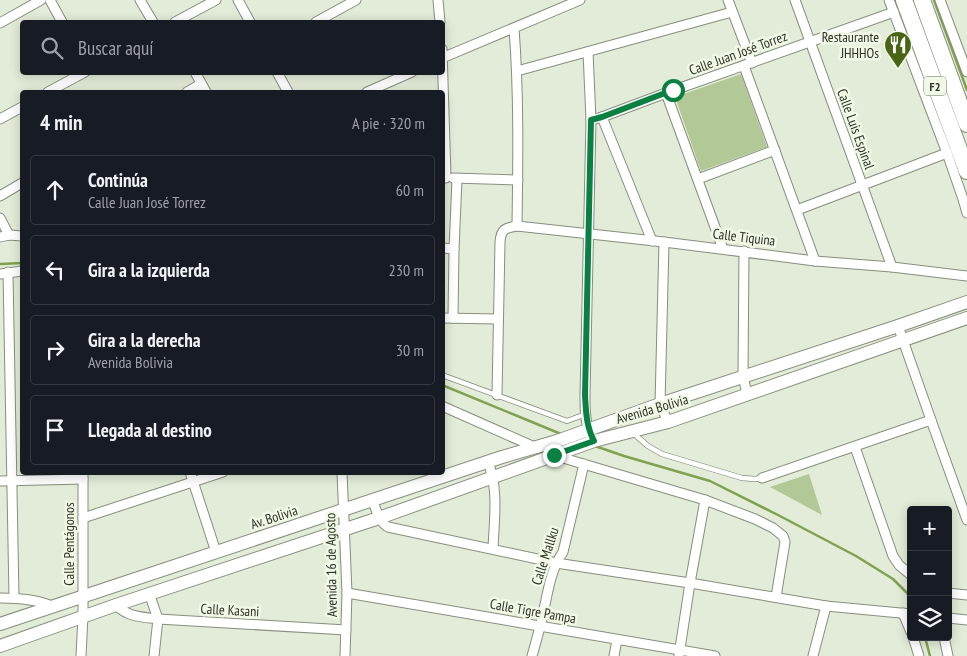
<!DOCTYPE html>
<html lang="es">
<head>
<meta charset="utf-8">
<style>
	body { margin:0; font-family:"PT Sans Narrow",sans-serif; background:#242831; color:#f1f3f6 }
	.controls { position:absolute; right:15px; bottom:15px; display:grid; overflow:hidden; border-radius:5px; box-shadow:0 2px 12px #0003 }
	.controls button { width:45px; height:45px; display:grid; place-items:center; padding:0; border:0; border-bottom:1px solid #363941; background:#171b24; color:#f1f3f6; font:25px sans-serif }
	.stop { position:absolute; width:15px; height:15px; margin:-11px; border:4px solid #0b8043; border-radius:50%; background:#fff }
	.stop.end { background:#0b8043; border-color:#fff; box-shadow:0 1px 5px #0008 }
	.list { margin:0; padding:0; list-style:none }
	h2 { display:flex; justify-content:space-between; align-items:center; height:65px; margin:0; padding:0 20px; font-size:21px }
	h2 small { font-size:16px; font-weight:400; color:#9ea1a6 }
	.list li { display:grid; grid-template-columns:32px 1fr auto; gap:15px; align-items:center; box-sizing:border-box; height:70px; margin:0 10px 10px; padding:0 10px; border:1px solid #363941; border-radius:5px }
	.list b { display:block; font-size:19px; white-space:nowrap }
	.list p { margin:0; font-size:16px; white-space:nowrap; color:#9ea1a6 }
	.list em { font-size:16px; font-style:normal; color:#9ea1a6 }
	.icon { flex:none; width:28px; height:28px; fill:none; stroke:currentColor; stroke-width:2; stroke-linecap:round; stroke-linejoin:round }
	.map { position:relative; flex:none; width:967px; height:656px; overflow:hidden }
	.search { position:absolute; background:#171b24; box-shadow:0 2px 12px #0003; left:20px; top:20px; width:425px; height:55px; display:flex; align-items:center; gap:12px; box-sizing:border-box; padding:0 18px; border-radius:5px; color:#9ea1a6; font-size:19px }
	.panel { position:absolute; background:#171b24; box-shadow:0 2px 12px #0003; left:20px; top:90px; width:425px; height:385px; border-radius:5px }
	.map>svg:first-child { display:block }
</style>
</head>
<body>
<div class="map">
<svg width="967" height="656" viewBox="0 0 967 656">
	<rect width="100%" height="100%" fill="#e3ecd8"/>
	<g fill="#b2c896">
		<polygon points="741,74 767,147 701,171 675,97"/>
		<polygon points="809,474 822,515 770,487"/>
	</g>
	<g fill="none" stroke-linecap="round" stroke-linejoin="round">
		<g stroke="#81a151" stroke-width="2.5">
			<polyline points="934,0 967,90"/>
			<polyline points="0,264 22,263"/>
			<polyline points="442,385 561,434"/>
			<polyline points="595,446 624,456 710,481 778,515 856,556 893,579 911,597"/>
			<polyline points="925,637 930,656"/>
		</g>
		<defs>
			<g id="lane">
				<polyline points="442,375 567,421 586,414"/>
				<polyline points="633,433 648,446 662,454 742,478 755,479 762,478"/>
			</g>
			<g id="street">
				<polyline points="50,0 62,22"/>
				<polyline points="140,0 153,22"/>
				<polyline points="238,0 250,22"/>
				<polyline points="438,0 440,22"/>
				<polyline points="728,0 752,63"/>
				<polyline points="795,0 892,267"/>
				<polyline points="889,0 947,153 963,199 967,213"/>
				<polyline points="940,0 967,72"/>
				<polyline points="175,22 216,0"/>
				<polyline points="316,22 356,0"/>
				<polyline points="0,23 41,0"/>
				<path d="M514 28C519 94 518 160 517 226"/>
				<polyline points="442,49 446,178"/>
				<path d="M588 52 591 120 585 395C585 408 585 422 590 434"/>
				<polyline points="442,58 580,0"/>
				<polyline points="744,66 815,261"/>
				<polyline points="517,71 732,12"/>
				<polyline points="195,72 206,92"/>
				<polyline points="277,72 288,92"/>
				<polyline points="48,92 85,72"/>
				<polyline points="187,92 201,84"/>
				<polyline points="367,92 412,72"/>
				<polyline points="666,93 723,249"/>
				<polyline points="602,117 652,241"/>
				<polyline points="0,119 22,107"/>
				<polyline points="591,120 602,117 666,93 894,12"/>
				<polyline points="453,178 518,180"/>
				<polyline points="698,179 775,150"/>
				<polyline points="0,196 22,183"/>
				<polyline points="797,210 947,153"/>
				<polyline points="0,218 9,235"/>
				<polyline points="0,237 9,235 22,236"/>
				<polyline points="664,242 660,404 668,422"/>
				<polyline points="442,248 454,249"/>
				<polyline points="744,251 743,376 747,394"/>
				<polyline points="8,272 14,598"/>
				<polyline points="0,274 22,271"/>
				<polyline points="442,318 498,319"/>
				<polyline points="453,318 454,249 457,179"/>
				<polyline points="898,326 931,420"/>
				<path d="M497 395 500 242C501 229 505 228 517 226L664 242 815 261 892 267 967 276"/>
				<polyline points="442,406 537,448"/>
				<polyline points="855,447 893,556 899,565 911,575"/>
				<polyline points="553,455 705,500 755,519 773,528 783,536 785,542 776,597"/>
				<path d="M488 462C499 490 494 520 493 549"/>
				<polyline points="190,472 216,552"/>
				<polyline points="342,472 347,593 345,656"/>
				<polyline points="762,478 931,420 967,520"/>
				<polyline points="0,481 83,479"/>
				<path d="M373 501C376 510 379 522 388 527L556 563 690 583 826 606 813 656"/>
				<polyline points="83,518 223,472"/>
				<polyline points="149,593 158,619 154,656"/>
				<polyline points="347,593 715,656"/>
				<polyline points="948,593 967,595"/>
				<path d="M0 598C18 598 36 599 52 606"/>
				<path d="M116 605C128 617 141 617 158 619L346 630"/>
				<polyline points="826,606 911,614"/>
				<polyline points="903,613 911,632"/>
				<polyline points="948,618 967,620"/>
				<polyline points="913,637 919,656"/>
				<polyline points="944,637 948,656"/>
				<polyline points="679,655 690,583 705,500"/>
				<polyline points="81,656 83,616 83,472"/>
				<path d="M532 656C536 642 540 628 543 614 548 592 550 571 563 552L584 464"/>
				<polyline points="614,656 617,640"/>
			</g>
			<g id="secondary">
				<polyline points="0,624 502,457 557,441 660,404 898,326 967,302"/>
				<polyline points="0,646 116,605 379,518 594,441 668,422 967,318"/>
			</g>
			<g id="highway">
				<polyline points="904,0 967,171"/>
				<polyline points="922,0 967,124"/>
			</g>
		</defs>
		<use href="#lane" stroke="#868f7c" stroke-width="6"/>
		<use href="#street" stroke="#868f7c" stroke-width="11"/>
		<use href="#secondary" stroke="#868f7c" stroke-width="14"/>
		<use href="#highway" stroke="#868f7c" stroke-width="18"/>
		<use href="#lane" stroke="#fff" stroke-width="4.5"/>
		<use href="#street" stroke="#fff" stroke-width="9"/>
		<use href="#secondary" stroke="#fff" stroke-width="12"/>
		<use href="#highway" stroke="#fff" stroke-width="16"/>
	</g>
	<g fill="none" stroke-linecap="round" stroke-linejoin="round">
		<path stroke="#0b8043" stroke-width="6" d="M554 455 594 441C586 426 586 411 585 395L591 120 602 117 673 90"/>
	</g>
	<defs>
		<symbol id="restaurant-pin" viewBox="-11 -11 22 30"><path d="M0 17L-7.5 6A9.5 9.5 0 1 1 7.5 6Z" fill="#496416" stroke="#f0f9e5"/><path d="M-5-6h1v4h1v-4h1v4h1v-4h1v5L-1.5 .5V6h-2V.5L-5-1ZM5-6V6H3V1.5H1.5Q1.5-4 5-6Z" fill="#fff"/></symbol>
	</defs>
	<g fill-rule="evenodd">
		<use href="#restaurant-pin" x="882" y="29" width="32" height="43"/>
	</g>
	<g text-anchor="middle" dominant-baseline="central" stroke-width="5" stroke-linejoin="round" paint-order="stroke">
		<rect fill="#f0f9e5" stroke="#676c61" stroke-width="1" x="924" y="76.5" width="22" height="19" rx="4"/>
		<g font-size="12" font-weight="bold" fill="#2c3028">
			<text x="935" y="86">F2</text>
		</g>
		<g font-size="14" fill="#2c3028" stroke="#f0f9e5" text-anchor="end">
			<text x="879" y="37">Restaurante<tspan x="879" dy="16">JHHHOs</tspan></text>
		</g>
		<g font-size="14" fill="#2c3028" stroke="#f0f9e5">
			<text transform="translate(738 53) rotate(-20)">Calle Juan José Torrez</text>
			<text transform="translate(856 129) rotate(70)">Calle Luis Espinal</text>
			<text transform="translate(744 237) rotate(7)">Calle Tiquina</text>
			<text transform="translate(652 409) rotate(-16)">Avenida Bolivia</text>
			<text transform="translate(274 517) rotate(-18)">Av. Bolivia</text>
			<text transform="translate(69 544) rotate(-90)">Calle Pentágonos</text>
			<text transform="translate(545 556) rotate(-72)">Calle Mallku</text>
			<text transform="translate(331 565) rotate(-91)">Avenida 16 de Agosto</text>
			<text transform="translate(230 610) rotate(3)">Calle Kasani</text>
			<text transform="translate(533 611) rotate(10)">Calle Tigre Pampa</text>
		</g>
	</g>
</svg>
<div class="controls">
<button>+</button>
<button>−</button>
<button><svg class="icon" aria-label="layers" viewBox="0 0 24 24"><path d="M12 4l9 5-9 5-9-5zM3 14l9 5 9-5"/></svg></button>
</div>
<div class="stop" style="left:673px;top:90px"></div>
<div class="stop end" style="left:554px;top:455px"></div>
<div class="search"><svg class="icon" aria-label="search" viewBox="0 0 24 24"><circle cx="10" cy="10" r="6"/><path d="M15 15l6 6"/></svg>Buscar aquí</div>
<section class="panel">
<h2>4 min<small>A pie · 320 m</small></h2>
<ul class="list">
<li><svg class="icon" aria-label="ahead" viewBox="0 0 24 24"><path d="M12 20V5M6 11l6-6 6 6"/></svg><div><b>Continúa</b><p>Calle Juan José Torrez</p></div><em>60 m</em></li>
<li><svg class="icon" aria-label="left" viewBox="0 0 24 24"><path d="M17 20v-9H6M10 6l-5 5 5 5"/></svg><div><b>Gira a la izquierda</b></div><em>230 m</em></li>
<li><svg class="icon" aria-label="right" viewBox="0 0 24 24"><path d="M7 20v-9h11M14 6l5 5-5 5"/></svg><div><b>Gira a la derecha</b><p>Avenida Bolivia</p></div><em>30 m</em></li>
<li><svg class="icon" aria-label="arrive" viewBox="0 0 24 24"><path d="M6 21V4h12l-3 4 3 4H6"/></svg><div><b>Llegada al destino</b></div></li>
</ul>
</section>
</div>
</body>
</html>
